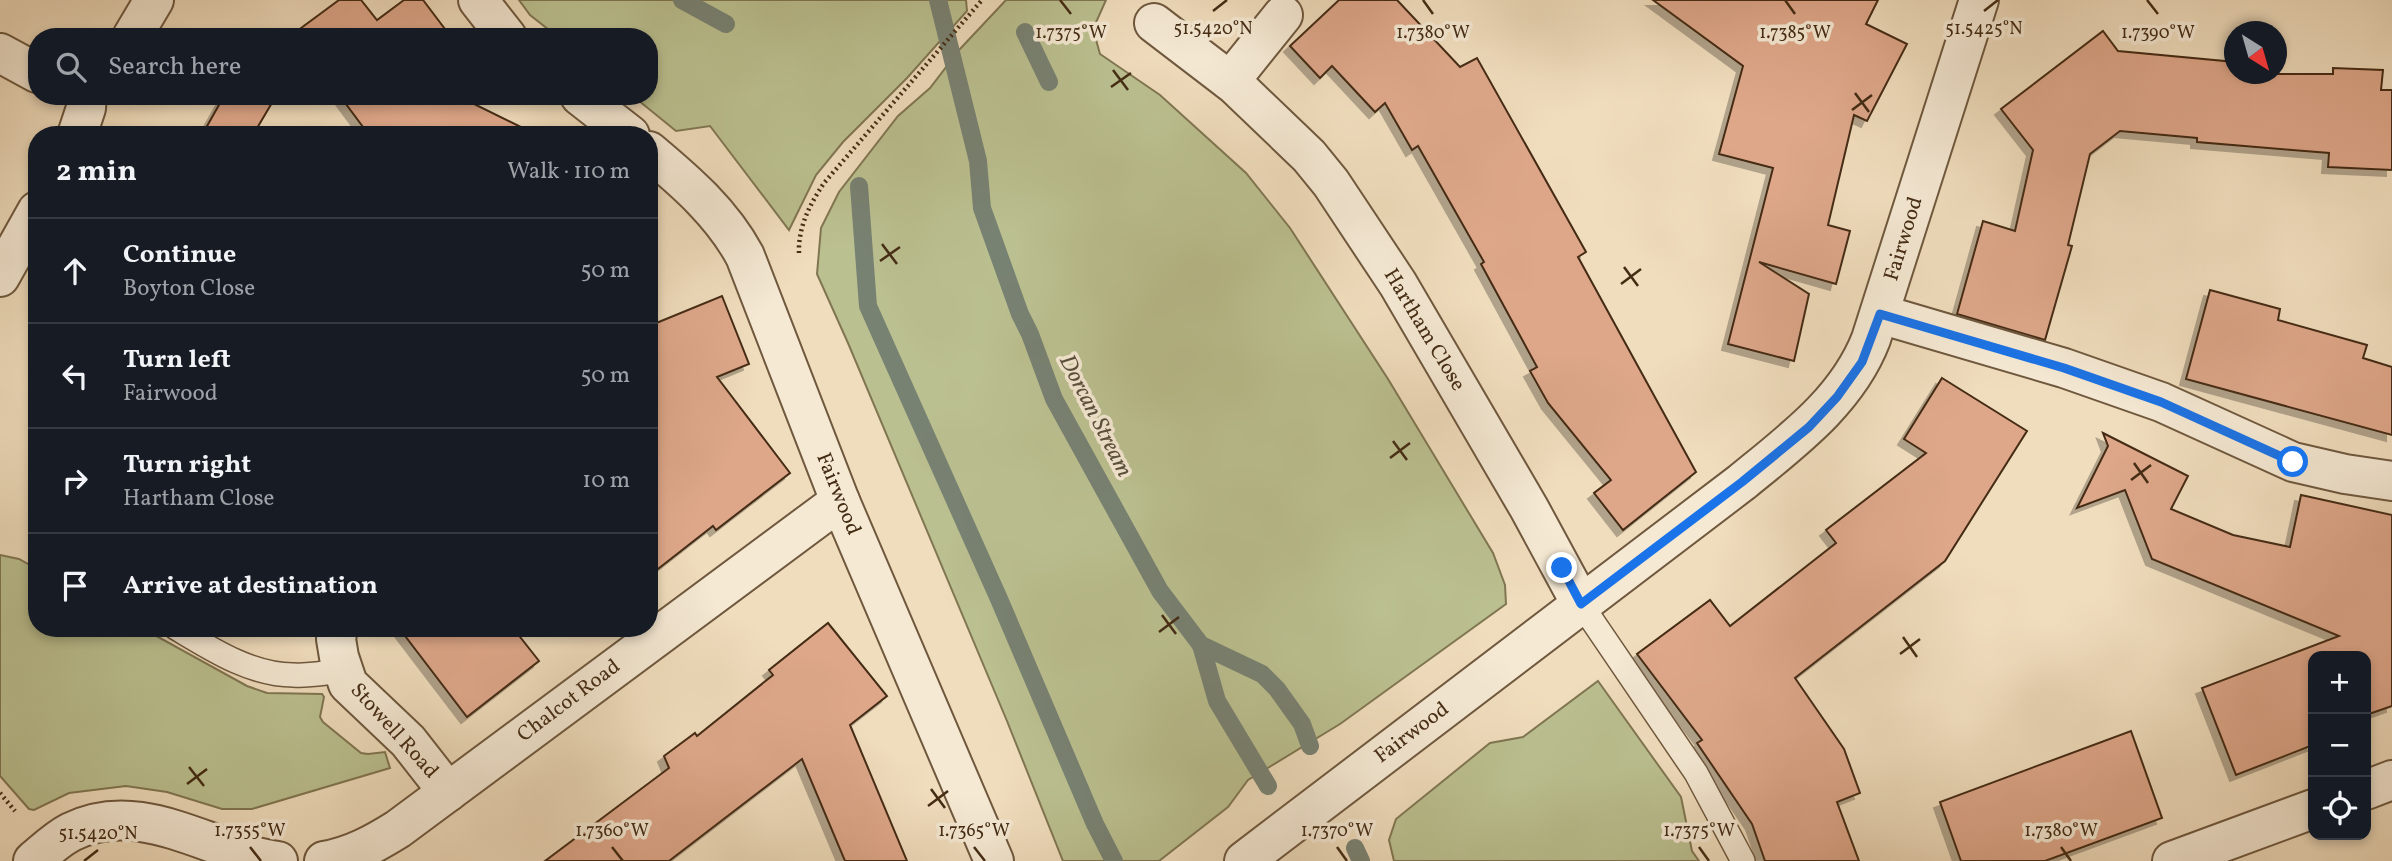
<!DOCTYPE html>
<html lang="en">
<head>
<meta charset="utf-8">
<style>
	body { margin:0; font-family:Vollkorn,serif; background:#20242c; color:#f1f3f6 }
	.controls { position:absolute; right:21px; bottom:21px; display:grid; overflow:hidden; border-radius:14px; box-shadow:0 4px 10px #0003 }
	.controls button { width:63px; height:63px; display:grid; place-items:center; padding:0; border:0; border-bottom:2px solid #363941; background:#171b24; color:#f1f3f6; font:35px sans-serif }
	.compass { position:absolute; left:2224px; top:21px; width:63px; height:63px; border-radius:50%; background:#171b24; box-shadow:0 4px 10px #0003; rotate:143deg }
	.stop { position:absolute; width:21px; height:21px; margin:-16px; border:5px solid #1a73e8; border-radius:50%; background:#fff }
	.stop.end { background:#1a73e8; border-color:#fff; box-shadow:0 2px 7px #0008 }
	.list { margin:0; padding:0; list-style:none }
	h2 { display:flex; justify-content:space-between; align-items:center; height:91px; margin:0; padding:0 28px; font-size:30px }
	h2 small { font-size:23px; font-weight:400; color:#9ea1a6 }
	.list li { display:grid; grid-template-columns:46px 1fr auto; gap:21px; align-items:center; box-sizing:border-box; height:105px; padding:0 28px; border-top:2px solid #363941 }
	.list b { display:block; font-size:26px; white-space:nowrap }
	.list p { margin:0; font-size:23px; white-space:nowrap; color:#9ea1a6 }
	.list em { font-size:23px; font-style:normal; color:#9ea1a6 }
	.icon { flex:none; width:38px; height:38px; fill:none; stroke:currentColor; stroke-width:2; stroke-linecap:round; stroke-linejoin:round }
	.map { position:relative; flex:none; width:2392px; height:861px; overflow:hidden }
	.search { position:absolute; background:#171b24; box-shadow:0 4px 10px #0003; left:28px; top:28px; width:630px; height:77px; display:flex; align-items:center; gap:18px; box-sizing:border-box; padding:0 24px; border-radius:28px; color:#9ea1a6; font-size:26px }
	.panel { position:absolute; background:#171b24; box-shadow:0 4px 10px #0003; left:28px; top:126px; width:630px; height:511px; border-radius:28px }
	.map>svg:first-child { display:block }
</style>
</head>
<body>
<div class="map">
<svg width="2392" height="861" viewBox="0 0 2392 861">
	<defs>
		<filter id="shadow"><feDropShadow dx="-6" dy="6" stdDeviation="0" flood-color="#0004"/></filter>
	</defs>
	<rect width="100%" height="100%" fill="#f0ddbd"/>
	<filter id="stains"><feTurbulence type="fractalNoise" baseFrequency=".00286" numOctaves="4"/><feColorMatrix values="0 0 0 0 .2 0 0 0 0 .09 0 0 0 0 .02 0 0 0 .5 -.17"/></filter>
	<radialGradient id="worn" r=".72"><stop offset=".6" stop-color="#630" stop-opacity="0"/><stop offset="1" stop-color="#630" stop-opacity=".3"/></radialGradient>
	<g fill="#bbc090" stroke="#807652" stroke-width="2">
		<polygon points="519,0 966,0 967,11 907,78 843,142 816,175 789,230 710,126 676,131 633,96 649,96 649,37 558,37 530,15"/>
		<polygon points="1006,0 1106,0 1093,29 1100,54 1160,95 1246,173 1290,228 1388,379 1493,553 1505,585 1506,604 1340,724 1248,780 1228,807 1159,861 1063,861 1007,721 848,343 817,274 821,228 839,192 898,116 930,88 960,49"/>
		<polygon points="0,555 19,559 37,569 37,628 142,628 247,686 267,693 322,694 324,697 320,717 323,722 361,753 368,754 385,752 390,768 252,809 222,809 167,792 126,786 69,793 34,810 29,809 0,776"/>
		<polygon points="1598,681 1681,797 1692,851 1699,861 1394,861 1389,840 1396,819 1490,743 1523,737"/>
	</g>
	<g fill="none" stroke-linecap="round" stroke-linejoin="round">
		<g stroke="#788273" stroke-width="18">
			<polyline points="682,0 726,24"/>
			<polyline points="938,0 978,161 982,208 1020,314 1030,334 1054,399 1160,591 1201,645 1262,674 1277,689 1302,724 1310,746"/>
			<polyline points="1025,32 1049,82"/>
			<polyline points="859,186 868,306 999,599 1095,824 1114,861"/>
			<polyline points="1201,645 1217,701 1268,786"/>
			<polyline points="1355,848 1361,861"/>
		</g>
	</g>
	<g fill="#dea78a" stroke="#442c14" stroke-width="2" filter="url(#shadow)">
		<polygon points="339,0 361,0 377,20 404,0 423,0 451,37 295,37 293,34"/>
		<polygon points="1339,0 1397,0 1460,67 1477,58 1586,252 1578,257 1696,472 1623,530 1594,493 1611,480 1548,403 1530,371 1537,367 1481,264 1484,262 1418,146 1412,150 1385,103 1375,112 1332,66 1320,78 1290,46"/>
		<polygon points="1653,0 1878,0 1866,24 1907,44 1867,121 1854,115 1828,225 1850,231 1836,284 1759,262 1809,294 1794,361 1728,344 1773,168 1719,154 1743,66"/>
		<polygon points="2103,31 2118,51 2235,62 2235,74 2333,74 2333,68 2383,70 2381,90 2392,90 2392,170 2328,167 2329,153 2197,142 2197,138 2120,131 2090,154 2068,245 2072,246 2045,340 1957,314 1983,221 2015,231 2033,150 2001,109"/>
		<polygon points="224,96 276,96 253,135 202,135"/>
		<polygon points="340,96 458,96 537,135 369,135"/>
		<polygon points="2210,290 2280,309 2278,320 2367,345 2363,358 2392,367 2392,435 2186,379"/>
		<polygon points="722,296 749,364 717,377 790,473 716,530 713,526 649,576 649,326"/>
		<polygon points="1942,378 2027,431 1945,561 1795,678 1844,749 1860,793 1837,802 1859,861 1765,861 1752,824 1697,743 1702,740 1637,654 1710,600 1730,626 1836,543 1826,530 1926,453 1904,439"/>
		<polygon points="2103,433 2188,476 2171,509 2233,535 2290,547 2301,495 2392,515 2392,706 2366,715 2366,656 2313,656 2313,734 2309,736 2313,745 2236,775 2202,688 2339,636 2152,559 2125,490 2077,508 2108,446"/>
		<polygon points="828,623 887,696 850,725 907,861 845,861 802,759 669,861 545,861 669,768 664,756 695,733 697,736 773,675 769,670"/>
		<polygon points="399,628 513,628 539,661 467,717"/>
		<polygon points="2131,731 2162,818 2045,861 1961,861 1940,802"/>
	</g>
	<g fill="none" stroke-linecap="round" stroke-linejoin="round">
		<defs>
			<g id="service">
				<polyline points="1581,604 1696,773 1743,861"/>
				<path d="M176 628C211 649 251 675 293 675 310 676 326 673 343 670"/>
			</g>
			<g id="minor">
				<polyline points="478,0 507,37"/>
				<polyline points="1154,23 1235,85 1309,156 1331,183 1398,284 1529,508 1581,604"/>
				<polyline points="132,37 154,0"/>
				<polyline points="0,53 37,73"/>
				<polyline points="1230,81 1283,15"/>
				<polyline points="580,96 630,135"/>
				<polyline points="77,135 86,108 87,96"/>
				<path d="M649 151C686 182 722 213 745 256L840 501 994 861"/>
				<polyline points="0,277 37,211"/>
				<polyline points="1880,314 2064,368 2161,402 2293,462 2345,474 2392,481"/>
				<polyline points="338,628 336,639 339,657 348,684 408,741 448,792"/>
				<polyline points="2366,790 2392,780"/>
				<path d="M33 861C45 851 57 839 71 832 142 797 209 852 278 861"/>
				<path d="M324 861C352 856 374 844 398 829L840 501"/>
				<path d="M1244 861 1742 482C1792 441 1847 401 1871 339L1979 0"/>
				<polyline points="2172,861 2313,809"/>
			</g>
		</defs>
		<use href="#service" stroke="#6f583e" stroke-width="26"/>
		<use href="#minor" stroke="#6f583e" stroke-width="42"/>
		<g stroke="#442c14" stroke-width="4.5" stroke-dasharray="2 3.5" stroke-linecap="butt">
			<path d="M799 253C798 227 810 204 824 183L982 0"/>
			<polyline points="0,793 15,811"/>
		</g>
		<use href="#service" stroke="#f5e9d4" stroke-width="23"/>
		<use href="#minor" stroke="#f5e9d4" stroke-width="38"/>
	</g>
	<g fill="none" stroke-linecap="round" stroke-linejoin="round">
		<polyline stroke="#1a73e8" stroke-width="9" points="1562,568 1581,604 1742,482 1809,427 1837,397 1862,362 1880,314 2064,368 2161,402 2293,462"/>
	</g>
	<path fill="none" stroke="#442c14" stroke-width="2.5" d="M1060 0 1071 14M1423 0 1433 14M1785 0 1795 14M2147 0 2158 14M1213 11 1227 0M1984 11 1998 0M1113 70 1128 90M1111 87 1131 73M1855 93 1869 112M1852 110 1872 95M882 244 897 264M880 261 900 247M1624 267 1638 286M1621 284 1641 269M1393 441 1407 460M1390 458 1410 443M2134 463 2148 483M2131 480 2151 465M1162 615 1176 634M1159 632 1179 617M1903 637 1917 657M1900 654 1920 639M189 767 204 786M187 784 207 769M931 789 945 808M928 806 948 791M250 847 261 861M612 847 623 861M974 847 985 861M1337 847 1347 861M1699 847 1709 861M2061 847 2071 861M84 861 98 850"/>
	<g text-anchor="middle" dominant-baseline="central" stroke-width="7" stroke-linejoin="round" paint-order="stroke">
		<g font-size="21" fill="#442c14" stroke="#f5e9d4">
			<text transform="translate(1904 239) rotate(-73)">Fairwood</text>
			<text transform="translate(1424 330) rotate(59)">Hartham Close</text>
			<text transform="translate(838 494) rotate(68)">Fairwood</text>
			<text transform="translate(569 701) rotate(-37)">Chalcot Road</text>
			<text transform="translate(394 731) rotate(48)">Stowell Road</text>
			<text transform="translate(1412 733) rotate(-37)">Fairwood</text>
		</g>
		<g font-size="23" font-style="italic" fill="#5a503c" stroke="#f5e9d4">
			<text transform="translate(1095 416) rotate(63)">Dorcan Stream</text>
		</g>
	</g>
	<g font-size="18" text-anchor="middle" fill="#442c14" stroke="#f5e9d4" stroke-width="7" stroke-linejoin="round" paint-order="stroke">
		<text x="1213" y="34">51.5420°N</text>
		<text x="1984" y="34">51.5425°N</text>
		<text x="1071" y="38">1.7375°W</text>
		<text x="1433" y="38">1.7380°W</text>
		<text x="1795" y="38">1.7385°W</text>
		<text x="2158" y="38">1.7390°W</text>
		<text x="250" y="836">1.7355°W</text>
		<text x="612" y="836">1.7360°W</text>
		<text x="974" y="836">1.7365°W</text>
		<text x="1337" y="836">1.7370°W</text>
		<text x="1699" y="836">1.7375°W</text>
		<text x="2061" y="836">1.7380°W</text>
		<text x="98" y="839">51.5420°N</text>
	</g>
	<rect width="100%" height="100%" filter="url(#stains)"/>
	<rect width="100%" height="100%" fill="url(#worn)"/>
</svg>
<div class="controls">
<button>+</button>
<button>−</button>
<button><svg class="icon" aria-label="locate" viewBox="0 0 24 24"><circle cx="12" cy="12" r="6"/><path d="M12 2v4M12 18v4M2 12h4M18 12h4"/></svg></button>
</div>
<svg class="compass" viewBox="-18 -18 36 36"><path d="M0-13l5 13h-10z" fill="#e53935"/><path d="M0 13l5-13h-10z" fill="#9ea1a6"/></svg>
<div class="stop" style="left:2293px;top:462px"></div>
<div class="stop end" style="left:1562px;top:568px"></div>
<div class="search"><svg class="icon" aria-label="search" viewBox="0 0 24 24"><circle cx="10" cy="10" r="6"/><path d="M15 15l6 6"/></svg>Search here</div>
<section class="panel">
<h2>2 min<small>Walk · 110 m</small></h2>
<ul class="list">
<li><svg class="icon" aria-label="ahead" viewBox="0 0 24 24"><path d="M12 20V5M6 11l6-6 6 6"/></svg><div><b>Continue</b><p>Boyton Close</p></div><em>50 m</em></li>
<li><svg class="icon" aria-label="left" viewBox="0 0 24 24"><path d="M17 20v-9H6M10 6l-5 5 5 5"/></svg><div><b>Turn left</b><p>Fairwood</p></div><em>50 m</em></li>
<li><svg class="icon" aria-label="right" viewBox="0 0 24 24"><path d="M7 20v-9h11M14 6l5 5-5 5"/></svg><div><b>Turn right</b><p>Hartham Close</p></div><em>10 m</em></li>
<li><svg class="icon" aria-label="arrive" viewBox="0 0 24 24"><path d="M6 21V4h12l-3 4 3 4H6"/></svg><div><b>Arrive at destination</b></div></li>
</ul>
</section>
</div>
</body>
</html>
